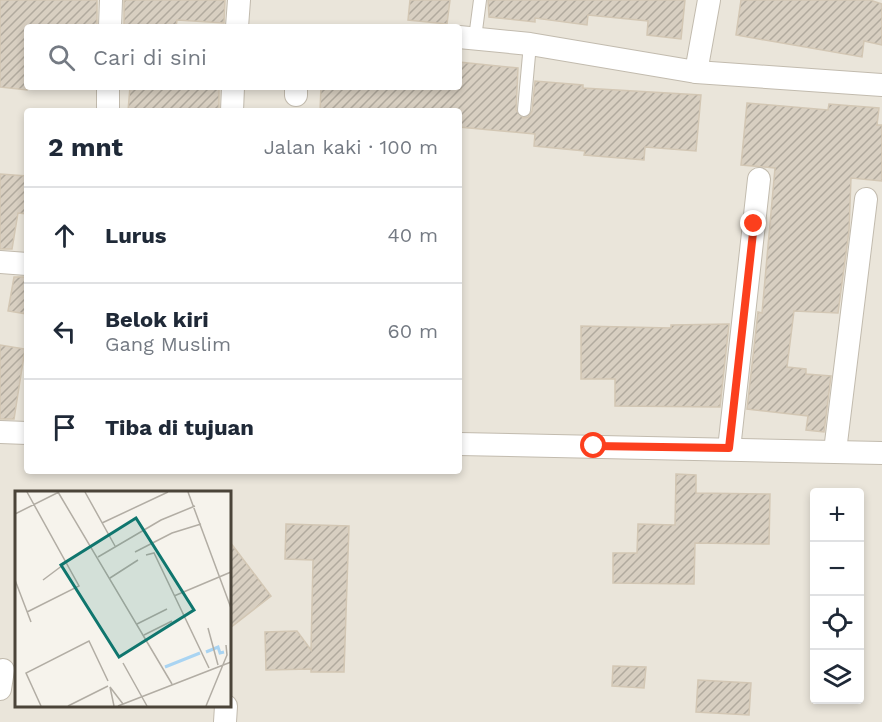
<!DOCTYPE html>
<html lang="id">
<head>
<meta charset="utf-8">
<style>
	body { margin:0; font-family:"Work Sans",sans-serif; background:#f2f2f3; color:#1f2937 }
	.controls { position:absolute; right:18px; bottom:18px; display:grid; overflow:hidden; border-radius:6px; box-shadow:0 3px 9px #0003 }
	.controls button { width:54px; height:54px; display:grid; place-items:center; padding:0; border:0; border-bottom:2px solid #e0e1e3; background:#fff; color:#1f2937; font:30px sans-serif }
	.stop { position:absolute; width:18px; height:18px; margin:-14px; border:4px solid #fc3f1d; border-radius:50%; background:#fff }
	.stop.end { background:#fc3f1d; border-color:#fff; box-shadow:0 2px 6px #0008 }
	.list { margin:0; padding:0; list-style:none }
	h2 { display:flex; justify-content:space-between; align-items:center; height:78px; margin:0; padding:0 24px; font-size:26px }
	h2 small { font-size:20px; font-weight:400; color:#747a83 }
	.list li { display:grid; grid-template-columns:39px 1fr auto; gap:18px; align-items:center; box-sizing:border-box; height:96px; padding:0 24px; border-top:2px solid #e0e1e3 }
	.list b { display:block; font-size:22px; white-space:nowrap }
	.list p { margin:0; font-size:20px; white-space:nowrap; color:#747a83 }
	.list em { font-size:20px; font-style:normal; color:#747a83 }
	.icon { flex:none; width:33px; height:33px; fill:none; stroke:currentColor; stroke-width:2; stroke-linecap:round; stroke-linejoin:round }
	.map { position:relative; flex:none; width:882px; height:722px; overflow:hidden }
	.search { position:absolute; background:#fff; box-shadow:0 3px 9px #0003; left:24px; top:24px; width:438px; height:66px; display:flex; align-items:center; gap:15px; box-sizing:border-box; padding:0 21px; border-radius:6px; color:#747a83; font-size:22px }
	.panel { position:absolute; background:#fff; box-shadow:0 3px 9px #0003; left:24px; top:108px; width:438px; height:366px; border-radius:6px }
	.map>svg:first-child { display:block }
</style>
</head>
<body>
<div class="map">
<svg width="882" height="722" viewBox="0 0 882 722">
	<defs>
		<pattern id="building-hatch" width="6" height="6" patternUnits="userSpaceOnUse" patternTransform="scale(1.5)"><rect width="6" height="6" fill="#d8cfc1"/><path d="M-1 1l2-2M0 6l6-6M5 7l2-2" fill="none" stroke="#b1aa9e"/></pattern>
	</defs>
	<rect width="100%" height="100%" fill="#f6f3ec"/>
	<path fill="#eae5da" fill-rule="evenodd" d="M0 0H882V722H0ZM27 27H459V87H27ZM27 111H459V471H27ZM16 492H230V706H16ZM814 492H860V700H814Z"/>
	<g fill="url(#building-hatch)" stroke="#d3c7b4" stroke-width="1.5">
		<polygon points="0,0 97,0 97,27 27,27 27,90 0,87"/>
		<polygon points="124,0 225,0 224,23 177,20 176,27 124,27"/>
		<polygon points="410,0 450,0 447,24 408,20"/>
		<polygon points="488,0 685,0 681,39 647,35 648,21 588,15 587,25 535,18 535,22 489,17"/>
		<polygon points="741,0 870,0 882,4 882,45 864,41 862,57 736,35"/>
		<polygon points="459,62 518,68 516,110 523,118 528,117 532,111 535,81 583,85 583,88 701,95 696,151 645,147 644,160 584,155 585,151 534,146 535,134 459,127 459,111 320,111 321,87 459,87"/>
		<polygon points="130,87 219,87 219,111 128,111"/>
		<polygon points="747,103 828,110 829,104 879,108 877,125 882,125 882,181 851,178 849,231 838,313 794,311 787,367 806,369 806,374 831,376 824,432 806,430 808,416 747,409 758,312 762,313 775,168 741,165"/>
		<polygon points="0,174 27,176 27,214 18,213 12,249 0,249"/>
		<polygon points="14,277 27,277 27,314 8,311"/>
		<polygon points="729,324 720,407 615,406 615,379 581,379 581,326 671,328 671,325"/>
		<polygon points="0,345 25,349 14,419 0,419"/>
		<polygon points="676,474 696,475 696,493 770,494 769,544 695,543 694,584 613,583 613,553 637,553 638,524 675,525"/>
		<polygon points="286,524 349,526 344,672 311,672 311,669 266,670 265,632 297,631 311,650 313,560 285,559"/>
		<polygon points="230,542 271,596 230,628"/>
		<polygon points="613,666 646,667 644,688 612,686"/>
		<polygon points="698,680 751,683 749,715 696,712"/>
	</g>
	<g fill="none" stroke-linecap="round" stroke-linejoin="round">
		<defs>
			<g id="lane">
				<polyline points="475,38 480,0"/>
				<polyline points="524,110 530,44"/>
			</g>
			<g id="street">
				<polyline points="110,27 111,0"/>
				<polyline points="237,27 239,0"/>
				<polyline points="459,37 530,44 696,72 882,85"/>
				<polyline points="696,72 709,0"/>
				<polyline points="296,95 296,87"/>
				<polyline points="108,111 108,87"/>
				<polyline points="232,111 233,87"/>
				<polyline points="0,262 27,264"/>
				<polyline points="0,432 27,433"/>
				<polyline points="459,444 882,453"/>
				<polyline points="729,449 759,179"/>
				<polyline points="835,451 866,199"/>
				<polyline points="0,689 3,670"/>
				<polyline points="225,722 226,706"/>
			</g>
		</defs>
		<use href="#lane" stroke="#c2bbae" stroke-width="14"/>
		<use href="#street" stroke="#c2bbae" stroke-width="24"/>
		<use href="#lane" stroke="#fff" stroke-width="12"/>
		<use href="#street" stroke="#fff" stroke-width="22"/>
	</g>
	<g fill="none" stroke-linecap="round" stroke-linejoin="round">
		<polyline stroke="#fc3f1d" stroke-width="8" points="594,446 729,448 754,224"/>
	</g>
	<g transform="translate(15 491)">
		<rect width="216" height="216" fill="#f6f3ec"/>
		<path fill="none" stroke="#a9d4f2" stroke-width="3" d="M191 161 203 156 205 162 209 161M150 176 185 162"/>
		<path fill="none" stroke="#b2ada4" stroke-width="1.5" d="M12 1 64 95 12 121M43 1 157 193M70 1 100 55M173 1 216 117M0 23 44 1M87 32 153 1M120 61 157 42 186 33M131 64 139 62 194 177M83 66 146 29 180 15M95 87 123 69M0 89 16 131M28 89 52 71M159 105 216 81M122 133 152 118M193 137 203 174M129 144 157 130M108 172 132 215M26 215 11 182 74 150 93 190M53 215 93 195M99 215 95 196 108 213M103 215 216 171M191 215 212 164 211 154"/>
		<path fill="#0f766e" fill-opacity="0.15" stroke="#0f766e" stroke-width="3" d="M121 27 179 119 104 166 46 74Z"/>
		<rect width="216" height="216" fill="none" stroke="#4b4439" stroke-width="3"/>
	</g>
</svg>
<div class="controls">
<button>+</button>
<button>−</button>
<button><svg class="icon" aria-label="locate" viewBox="0 0 24 24"><circle cx="12" cy="12" r="6"/><path d="M12 2v4M12 18v4M2 12h4M18 12h4"/></svg></button>
<button><svg class="icon" aria-label="layers" viewBox="0 0 24 24"><path d="M12 4l9 5-9 5-9-5zM3 14l9 5 9-5"/></svg></button>
</div>
<div class="stop" style="left:594px;top:446px"></div>
<div class="stop end" style="left:754px;top:224px"></div>
<div class="search"><svg class="icon" aria-label="search" viewBox="0 0 24 24"><circle cx="10" cy="10" r="6"/><path d="M15 15l6 6"/></svg>Cari di sini</div>
<section class="panel">
<h2>2 mnt<small>Jalan kaki · 100 m</small></h2>
<ul class="list">
<li><svg class="icon" aria-label="ahead" viewBox="0 0 24 24"><path d="M12 20V5M6 11l6-6 6 6"/></svg><div><b>Lurus</b></div><em>40 m</em></li>
<li><svg class="icon" aria-label="left" viewBox="0 0 24 24"><path d="M17 20v-9H6M10 6l-5 5 5 5"/></svg><div><b>Belok kiri</b><p>Gang Muslim</p></div><em>60 m</em></li>
<li><svg class="icon" aria-label="arrive" viewBox="0 0 24 24"><path d="M6 21V4h12l-3 4 3 4H6"/></svg><div><b>Tiba di tujuan</b></div></li>
</ul>
</section>
</div>
</body>
</html>
